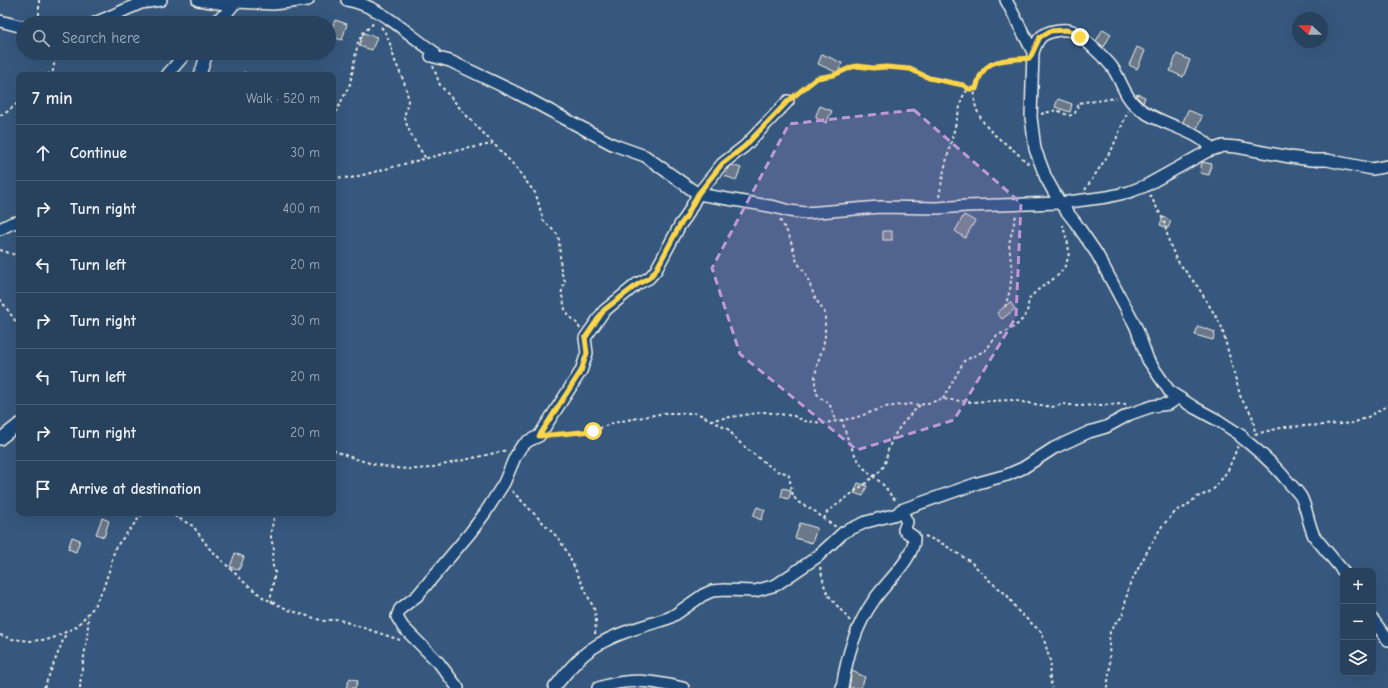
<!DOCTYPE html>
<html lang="en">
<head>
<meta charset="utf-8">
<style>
	body { margin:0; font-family:"Comic Neue",sans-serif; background:#304964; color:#f1f3f6 }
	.controls { position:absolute; right:12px; bottom:12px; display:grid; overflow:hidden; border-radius:8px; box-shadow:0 4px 16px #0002 }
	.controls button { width:36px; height:36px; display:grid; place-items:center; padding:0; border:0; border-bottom:1px solid #445b73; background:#28425e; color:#f1f3f6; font:20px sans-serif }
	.compass { position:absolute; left:1292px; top:12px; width:36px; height:36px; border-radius:50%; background:#28425e; box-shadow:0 4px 16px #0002; rotate:291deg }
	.stop { position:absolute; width:12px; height:12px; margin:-9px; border:3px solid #ffd54a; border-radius:50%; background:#fff }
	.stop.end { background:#ffd54a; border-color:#fff; box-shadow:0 1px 4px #0008 }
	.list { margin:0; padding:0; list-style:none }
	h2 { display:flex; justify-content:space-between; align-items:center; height:52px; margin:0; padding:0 16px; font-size:17px }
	h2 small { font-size:13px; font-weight:400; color:#a5b0bc }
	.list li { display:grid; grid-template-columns:26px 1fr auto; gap:12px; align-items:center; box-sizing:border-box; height:56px; padding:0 16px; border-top:1px solid #445b73 }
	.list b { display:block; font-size:15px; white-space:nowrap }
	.list em { font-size:13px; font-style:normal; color:#a5b0bc }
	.icon { flex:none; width:22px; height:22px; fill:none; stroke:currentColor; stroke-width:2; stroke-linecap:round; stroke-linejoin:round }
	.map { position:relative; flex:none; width:1388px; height:688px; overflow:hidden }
	.search { position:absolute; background:#28425e; box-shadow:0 4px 16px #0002; left:16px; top:16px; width:320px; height:44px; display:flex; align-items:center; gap:10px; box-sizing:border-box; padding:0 14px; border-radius:22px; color:#a5b0bc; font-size:15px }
	.panel { position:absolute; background:#28425e; box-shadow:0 4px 16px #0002; left:16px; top:72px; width:320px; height:444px; border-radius:8px }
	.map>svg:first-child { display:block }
</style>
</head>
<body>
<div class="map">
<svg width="1388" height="688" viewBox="0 0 1388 688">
	<rect width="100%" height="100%" fill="#36587e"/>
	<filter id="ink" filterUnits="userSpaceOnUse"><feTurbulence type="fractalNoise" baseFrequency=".025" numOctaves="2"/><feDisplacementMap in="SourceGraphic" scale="8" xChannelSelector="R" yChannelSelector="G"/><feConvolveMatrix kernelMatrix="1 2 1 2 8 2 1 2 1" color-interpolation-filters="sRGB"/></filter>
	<g filter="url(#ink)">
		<g fill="#6b7889" stroke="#f4f1e8">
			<polygon points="335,20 347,24 342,40 329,36"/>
			<polygon points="1103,29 1111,34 1104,47 1096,41"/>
			<polygon points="363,33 377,37 372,50 359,46"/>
			<polygon points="1137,47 1145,51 1137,69 1129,65"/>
			<polygon points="822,54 842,63 838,73 818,64"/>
			<polygon points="1177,54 1190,60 1183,77 1170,71"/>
			<polygon points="1137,94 1145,97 1143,103 1136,96"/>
			<polygon points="1058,99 1072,104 1070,112 1055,107"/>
			<polygon points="820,106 832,111 826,123 816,118 816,115"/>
			<polygon points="1188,110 1202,116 1197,129 1183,122"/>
			<polygon points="1202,162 1212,164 1209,175 1200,173"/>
			<polygon points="732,165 741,168 736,180 725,176 728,168"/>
			<polygon points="964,215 975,221 965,238 955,231"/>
			<polygon points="1163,217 1171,221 1168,228 1160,225"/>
			<rect x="883" y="231" width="9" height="9"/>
			<polygon points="1010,302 1015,309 1002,319 997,313"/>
			<polygon points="1198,326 1215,332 1213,340 1195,335"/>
			<polygon points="858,483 867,486 863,496 854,493"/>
			<polygon points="783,488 791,490 789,499 781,497"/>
			<polygon points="757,507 765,510 761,520 753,516"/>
			<polygon points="102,518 109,521 104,537 96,534"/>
			<polygon points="800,523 817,528 812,543 795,538"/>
			<polygon points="72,537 80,540 76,552 68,549"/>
			<polygon points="235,553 244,557 239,570 230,567"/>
			<polygon points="852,671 865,677 861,688 849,688"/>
			<polygon points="350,678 358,681 355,688 346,688"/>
		</g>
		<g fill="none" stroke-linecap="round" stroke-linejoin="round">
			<defs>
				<g id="street">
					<polyline points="198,0 225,4 236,2 273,4 308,0"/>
					<path d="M347 0C381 6 407 34 434 52L431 56 450 61 517 93 614 145 645 156 698 194 775 207 789 211 806 213 880 207 937 208 966 206 1060 203 1107 197 1129 192 1145 186 1208 151 1223 146 1237 147 1290 157 1312 160H1327L1372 169 1388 166"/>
					<path d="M1006 0 1033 52 1031 117 1035 149 1046 178 1060 203 1075 222 1097 254 1136 327 1148 360 1170 392 1195 408 1219 421 1242 436 1241 437C1259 451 1275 465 1289 483 1293 487 1298 492 1301 497 1307 509 1308 523 1314 536L1343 571"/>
					<polyline points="0,21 23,27"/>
					<polyline points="95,23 141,3 161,0"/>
					<polyline points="212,23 226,14 237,0"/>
					<path d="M1033 52C1035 47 1037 41 1040 38 1046 31 1066 27 1074 32 1083 37 1106 59 1112 67 1121 79 1124 96 1136 106 1158 125 1195 128 1212 149"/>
					<polyline points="167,75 186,53"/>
					<polyline points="200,75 207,53"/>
					<polyline points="0,229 12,223 19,222"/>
					<polyline points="0,439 19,424"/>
					<polyline points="1373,620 1388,640"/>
					<polyline points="458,688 439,663 403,627 397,617 400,609 417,596 470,533 485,513 504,483 515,457 521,447 528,441 539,436 581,371 587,353 585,338 604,311 637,284 649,278 656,270 680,225 686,217 698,194 722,164 745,146 788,101"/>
					<path d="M554 688C566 673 579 656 596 646 618 632 645 626 669 618L676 614 703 595 712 591 724 590 755 591 776 585 817 557 844 532 866 522 897 514 901 510 978 483 1007 475 1023 468 1054 448 1089 432 1106 427 1130 414 1153 406 1169 404 1175 400 1170 392"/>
					<path d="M598 688C630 677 651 681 683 688"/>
					<path d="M842 688C847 656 855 627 874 600 885 583 916 557 914 537L904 530 907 522 901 510"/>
				</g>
			</defs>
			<use href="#street" stroke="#f4f1e8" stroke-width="14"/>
			<g stroke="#f4f1e8" stroke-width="2" stroke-dasharray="3 3" stroke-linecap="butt">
				<polyline points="39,0 39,23"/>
				<path d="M381 27C390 37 391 49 395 61 400 73 407 86 408 99 408 105 405 110 405 115 405 129 419 147 426 159"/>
				<path d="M1022 59C1012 59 1001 59 992 63 978 70 973 89 975 103 976 110 980 117 984 123 991 133 1001 140 1011 148 1017 153 1023 159 1029 164"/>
				<path d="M433 66 440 85 466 115 511 162 536 194 543 220 557 234 559 240 561 272 565 281 561 294C565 301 563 308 567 313 572 320 576 320 580 329"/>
				<polyline points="244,72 246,75"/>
				<polyline points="47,75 53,71 56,53"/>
				<polyline points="796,95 817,79 834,75 852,67 858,66 873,68 886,67 910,69 929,77 963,85 969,89"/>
				<path d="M1041 114 1057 110 1069 116 1075 113 1079 103C1086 101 1090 102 1096 101 1103 100 1109 99 1116 98"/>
				<polyline points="0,115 7,112 19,102"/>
				<polyline points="333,118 350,84 358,42 363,33 375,22"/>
				<polyline points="333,177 351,178 454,151 492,144"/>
				<polyline points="1085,190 1112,149 1128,111"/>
				<path d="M1150 195 1164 221 1169 242 1176 259 1198 287 1221 325 1240 395C1242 402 1247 406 1250 412 1254 418 1254 427 1255 434"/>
				<path d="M939 197 944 170 962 99C965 91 967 89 976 89"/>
				<polyline points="780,220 789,235 797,262 806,274 815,298 825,313 825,336 823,347 818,362 815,376 815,384 817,394 822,399 829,403 836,420"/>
				<polyline points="0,250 19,256"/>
				<polyline points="0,299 19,326"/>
				<polyline points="1005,307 1010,290 1012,270 1009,244 1016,215"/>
				<path d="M943 399 964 361 986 350 997 335C1008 332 1023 323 1027 311 1029 306 1027 301 1031 297 1043 282 1061 280 1067 261 1072 248 1065 237 1063 225"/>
				<path d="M842 419C845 434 854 457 864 468 870 475 879 480 885 487 889 492 891 497 897 501"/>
				<polyline points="711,420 729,430 737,440 747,449 776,471 786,473 789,476 793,496 798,502 816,512 824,519 836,527"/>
				<polyline points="1255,434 1285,427 1342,424 1353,423 1368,417 1388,405"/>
				<polyline points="552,435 593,431 613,423 627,420 665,413 694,413 701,415 711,420 764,412 794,416 805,421 824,423 855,418 885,407 911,404 920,405 943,399 970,402 1011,400 1052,407 1064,404 1077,406 1126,404"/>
				<path d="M333 450C363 463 396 472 429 468L508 450"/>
				<polyline points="512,491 559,539 567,552 595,611 596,621 595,635"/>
				<polyline points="169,513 193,526 209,548 244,582 264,598 289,610 317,619 324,621 337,619 400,640"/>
				<path d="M824 519 827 512 866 483C872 477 879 473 884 466 887 459 887 451 890 445 896 429 908 417 920 405"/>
				<polyline points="925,536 943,544 971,562 991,582 1007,595 1018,611 1041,632 1045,643 1051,664 1049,674 1052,688"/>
				<polyline points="820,567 825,588 829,596 850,621"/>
				<polyline points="272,603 271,595 275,572 272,563 274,549 271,539 271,531 275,513"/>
				<polyline points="0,635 12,639 31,641 51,639 76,627 93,608 103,589 110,568 115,548 143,513"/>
				<polyline points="44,688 66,633"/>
				<path d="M80 688C81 664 89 640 88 616"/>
				<polyline points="1107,688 1110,667 1109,641 1110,632 1115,623 1122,617 1129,586 1149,548 1162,526 1177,510 1185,507 1197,497 1208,493 1216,487 1228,470 1238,446"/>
			</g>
			<use href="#street" stroke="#1f4a7a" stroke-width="11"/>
		</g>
	</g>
	<g fill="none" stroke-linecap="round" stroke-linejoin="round" filter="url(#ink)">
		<path stroke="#ffd54a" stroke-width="5" d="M593 431 539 436 581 371 587 353 585 338 604 310 638 284 649 278 656 270 680 225 686 217 698 194 722 164 745 146 788 101 817 78 834 75 852 67 858 66 873 68 886 67 910 69 929 78 963 85 969 89H976C983 56 1003 61 1030 58L1040 37 1050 31 1066 30 1074 32 1080 37"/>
	</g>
	<path fill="#be98d6" fill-opacity="0.2" stroke="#be98d6" stroke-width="3" stroke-dasharray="8 5" stroke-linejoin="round" d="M914 110 1021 203 1016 317 954 420 857 450 740 354 712 268 789 124Z"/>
</svg>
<div class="controls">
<button>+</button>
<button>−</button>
<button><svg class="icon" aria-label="layers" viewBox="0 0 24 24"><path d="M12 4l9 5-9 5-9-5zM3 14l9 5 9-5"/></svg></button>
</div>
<svg class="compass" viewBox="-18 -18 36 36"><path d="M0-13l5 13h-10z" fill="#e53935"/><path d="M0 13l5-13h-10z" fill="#a5b0bc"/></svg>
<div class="stop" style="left:593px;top:431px"></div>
<div class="stop end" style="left:1080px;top:37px"></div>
<div class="search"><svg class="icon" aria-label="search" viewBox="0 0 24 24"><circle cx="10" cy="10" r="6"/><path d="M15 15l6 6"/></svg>Search here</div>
<section class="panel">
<h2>7 min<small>Walk · 520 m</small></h2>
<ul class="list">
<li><svg class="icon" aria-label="ahead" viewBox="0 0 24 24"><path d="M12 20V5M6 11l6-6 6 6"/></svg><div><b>Continue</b></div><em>30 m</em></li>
<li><svg class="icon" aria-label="right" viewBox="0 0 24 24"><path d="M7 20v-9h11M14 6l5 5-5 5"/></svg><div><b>Turn right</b></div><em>400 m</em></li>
<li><svg class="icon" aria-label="left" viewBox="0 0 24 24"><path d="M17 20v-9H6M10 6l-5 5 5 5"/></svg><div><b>Turn left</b></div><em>20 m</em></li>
<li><svg class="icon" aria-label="right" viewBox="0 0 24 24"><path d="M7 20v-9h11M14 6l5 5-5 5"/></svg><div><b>Turn right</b></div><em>30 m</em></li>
<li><svg class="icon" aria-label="left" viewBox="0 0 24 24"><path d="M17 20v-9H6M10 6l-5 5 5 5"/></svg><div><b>Turn left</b></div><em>20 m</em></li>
<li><svg class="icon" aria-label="right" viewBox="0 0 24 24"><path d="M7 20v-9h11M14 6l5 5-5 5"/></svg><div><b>Turn right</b></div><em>20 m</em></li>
<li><svg class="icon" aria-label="arrive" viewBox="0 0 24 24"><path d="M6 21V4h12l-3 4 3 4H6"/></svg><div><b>Arrive at destination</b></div></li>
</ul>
</section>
</div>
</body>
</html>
